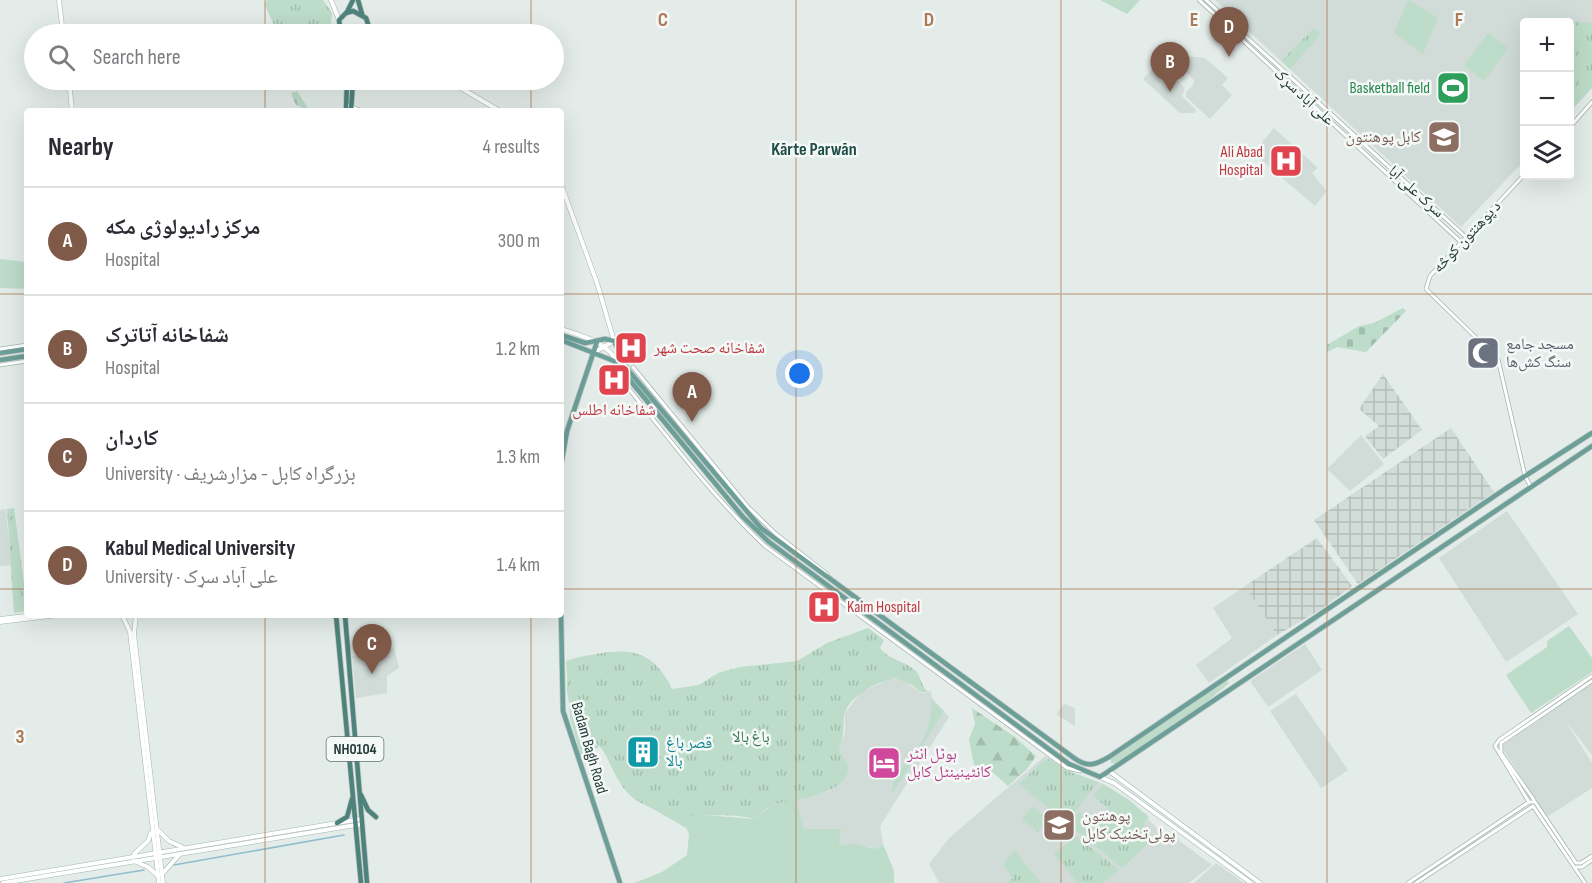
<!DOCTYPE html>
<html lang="en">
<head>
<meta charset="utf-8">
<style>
	body { margin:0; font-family:"Sofia Sans Condensed","Noto Naskh Arabic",sans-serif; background:#f7f7f7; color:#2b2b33 }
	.controls { position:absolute; right:18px; top:18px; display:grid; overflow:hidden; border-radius:6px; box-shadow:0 6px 24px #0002 }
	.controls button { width:54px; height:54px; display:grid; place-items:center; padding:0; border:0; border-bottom:2px solid #e1e1e2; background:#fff; color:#2b2b33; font:30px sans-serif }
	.you { position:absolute; left:800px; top:374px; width:21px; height:21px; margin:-15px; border:4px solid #fff; border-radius:50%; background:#1a73e8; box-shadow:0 0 0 9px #1a73e833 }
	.badge { display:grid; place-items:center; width:39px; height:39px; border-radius:50%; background:#805a49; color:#fff; font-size:20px; font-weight:700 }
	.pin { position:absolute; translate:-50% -50px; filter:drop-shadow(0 2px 3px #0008) }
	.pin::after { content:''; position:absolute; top:32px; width:21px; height:18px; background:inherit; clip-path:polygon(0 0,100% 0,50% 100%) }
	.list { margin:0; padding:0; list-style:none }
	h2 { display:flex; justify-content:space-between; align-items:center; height:78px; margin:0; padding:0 24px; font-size:26px }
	h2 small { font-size:20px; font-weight:400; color:#7c7c81 }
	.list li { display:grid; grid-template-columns:39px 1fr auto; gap:18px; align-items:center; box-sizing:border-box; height:108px; padding:0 24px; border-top:2px solid #e1e1e2 }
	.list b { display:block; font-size:22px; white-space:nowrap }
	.list p { margin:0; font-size:20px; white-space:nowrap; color:#7c7c81 }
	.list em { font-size:20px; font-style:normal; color:#7c7c81 }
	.icon { flex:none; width:33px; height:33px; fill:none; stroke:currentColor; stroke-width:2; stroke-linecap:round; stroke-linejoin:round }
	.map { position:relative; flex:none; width:1592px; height:883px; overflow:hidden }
	.search { position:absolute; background:#fff; box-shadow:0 6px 24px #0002; left:24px; top:24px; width:540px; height:66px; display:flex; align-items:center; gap:15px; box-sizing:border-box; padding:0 21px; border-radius:33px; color:#7c7c81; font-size:22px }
	.panel { position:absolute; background:#fff; box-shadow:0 6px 24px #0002; left:24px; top:108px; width:540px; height:510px; border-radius:6px }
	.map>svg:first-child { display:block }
</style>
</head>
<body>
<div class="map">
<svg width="1592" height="883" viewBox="0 0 1592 883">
	<defs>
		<pattern id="industrial-grid" width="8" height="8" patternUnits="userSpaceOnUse" patternTransform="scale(1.5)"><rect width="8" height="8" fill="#d1dcd8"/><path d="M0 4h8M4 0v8" fill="none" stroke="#b3beba"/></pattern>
		<pattern id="forest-firs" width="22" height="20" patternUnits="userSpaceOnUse" patternTransform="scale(1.5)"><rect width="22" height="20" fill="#bddcc9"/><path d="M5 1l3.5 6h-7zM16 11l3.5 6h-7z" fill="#a2bead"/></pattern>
		<pattern id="cemetery-stones" width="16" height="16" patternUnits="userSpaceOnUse" patternTransform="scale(1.5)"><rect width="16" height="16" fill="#bddcc9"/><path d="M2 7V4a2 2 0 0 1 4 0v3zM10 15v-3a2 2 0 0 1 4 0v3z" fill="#a2bead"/></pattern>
		<pattern id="park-tufts" width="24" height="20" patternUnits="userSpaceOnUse" patternTransform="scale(1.5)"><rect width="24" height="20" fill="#bddcc9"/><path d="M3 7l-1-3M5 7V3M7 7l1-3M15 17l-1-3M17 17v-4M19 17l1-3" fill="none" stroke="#a2bead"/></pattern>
	</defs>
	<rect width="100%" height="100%" fill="#e3ece9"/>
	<g fill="#d1dcd8">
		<polygon points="1215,0 1592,0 1592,88 1570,112 1570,22 1524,22 1524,161 1461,227"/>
		<polygon points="1176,55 1205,58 1228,78 1222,85 1232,95 1210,119 1186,97 1186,92 1193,85 1194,80 1174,60"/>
		<polygon points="1158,63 1185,88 1182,96 1196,110 1194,113 1180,113 1143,79"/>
		<polygon points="1274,128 1318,168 1312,173 1327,191 1315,206 1253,153"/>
		<polygon points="1361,435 1384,464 1350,491 1327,469"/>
		<polygon points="6,509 11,565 0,566 0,510"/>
		<polygon points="1507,511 1578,614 1506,662 1439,558"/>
		<polygon points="1245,586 1277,635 1209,683 1196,665 1232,638 1213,608"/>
		<polygon points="1305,644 1322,670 1268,707 1250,681"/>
		<polygon points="394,648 399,668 387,676 387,693 356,698 352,656"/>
		<polygon points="892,678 902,680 922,693 931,691 932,698 949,717 880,826 883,844 876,849 867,846 843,845 839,842 840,829 803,829 796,799 827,792 838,785 839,749 845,732 845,713 861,692"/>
		<polygon points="1592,684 1592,755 1565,720 1592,763 1592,788 1547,817 1501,746"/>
		<polygon points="1296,694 1348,770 1321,788 1270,711"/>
		<polygon points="1064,704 1075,708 1075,726 1056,714"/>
		<polygon points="1045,756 1068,771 1103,784 1129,800 1168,839 1173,836 1212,865 1189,883 939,883 929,864 949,838"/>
		<polygon points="1216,863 1244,883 1194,883"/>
	</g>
	<g fill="url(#industrial-grid)">
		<polygon points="1383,374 1422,430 1383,459 1365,436 1379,426 1359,409"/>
		<polygon points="1451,428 1494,492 1358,584 1314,520"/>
		<polygon points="1317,538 1352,586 1320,610 1277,635 1245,586"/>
	</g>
	<g fill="#bddcc9">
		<polygon points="1100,0 1140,0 1127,14"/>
		<polygon points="1408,0 1438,18 1423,54 1394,33"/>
		<polygon points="1488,33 1508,48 1484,81 1464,66"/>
		<circle cx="1453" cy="88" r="7"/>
		<polygon points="0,259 27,262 27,289 0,288"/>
		<polygon points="1569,626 1592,658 1592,672 1531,713 1506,675 1547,647 1547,641"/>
		<path d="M575 658C555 691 576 723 599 747L580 755 570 717 566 661Z"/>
		<polygon points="1227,680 1229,683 1204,704 1115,764 1111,763 1111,759"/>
		<path d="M931 699 944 711 892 794C890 774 914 757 923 740 930 726 932 713 931 699Z"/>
		<polygon points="796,799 804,829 841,829 839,842 843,845 857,844 876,849 883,844 894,871 894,883 634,883 662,872 687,855 689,834 686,828 650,807 663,812 755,819 770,806"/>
	</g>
	<polygon fill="url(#forest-firs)" points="972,708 1015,737 1036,756 1027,769 1008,786 991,771 974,765 969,739 975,724"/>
	<g fill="url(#cemetery-stones)">
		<polygon points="297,91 310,111 296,105 291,93"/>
		<polygon points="1403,308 1406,311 1366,352 1337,347 1327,352 1327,345 1359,326 1374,323"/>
	</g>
	<g fill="url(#park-tufts)">
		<polygon points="267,0 323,0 332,13 330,33 278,34 265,5"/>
		<polygon points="1542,19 1592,23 1592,88 1575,106 1570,100 1570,22 1538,22"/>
		<polygon points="1313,29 1318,31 1320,35 1290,69 1281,61"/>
		<polygon points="14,508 27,606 27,611 14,613 7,509"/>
		<path d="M868 628 884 640 880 648C890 661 904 660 916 671 921 677 921 686 928 692H921L912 685 895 678C877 682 847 696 844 717 843 729 844 737 839 749 840 757 849 761 848 769 847 795 790 800 773 805 766 807 760 815 755 819 724 810 689 821 659 811 623 798 621 785 605 754 601 746 592 740 586 734 569 715 559 681 575 658 619 649 650 642 672 689L699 685 718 673 740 667 797 661 827 643Z"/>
		<polygon points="1049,759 1068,771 1098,782 1067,822 1080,812 1097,824 1109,809 1093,796 1103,784 1129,800 1149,817 1143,824 1153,839 1122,868 1019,784 1040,764"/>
		<polygon points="1032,806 1048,819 1038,832 1022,819"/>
		<polygon points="1075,836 1076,836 1119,870 1103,883 1078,883 1054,854"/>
		<polygon points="1014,850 1041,883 1007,883 1013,878 1003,865"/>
	</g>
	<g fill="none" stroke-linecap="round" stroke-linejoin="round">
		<g stroke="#8fbdcd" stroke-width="1.5">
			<polyline points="174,865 344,835"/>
			<polyline points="64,883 144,870"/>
		</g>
		<defs>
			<g id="tertiary">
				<polyline points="1199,0 1462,243"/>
				<polyline points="1206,0 1467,238"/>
				<polyline points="1570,127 1592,102"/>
				<polyline points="1524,175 1430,276 1426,289 1498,359 1525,476 1531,487"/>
				<polyline points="0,349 27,345"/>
				<polyline points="0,365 27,361"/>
				<polyline points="633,367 748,507 776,534 827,574"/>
				<path d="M622 372 621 379C667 436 712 496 765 546L1067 768 1080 771"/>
				<polyline points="1592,676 1499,740 1495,746 1529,802 1535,802 1576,863 1581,863 1592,856"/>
				<polyline points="1534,800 1501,753 1501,743 1592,681"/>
				<polyline points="1576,867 1582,867 1592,860"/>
				<polyline points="1408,883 1529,802"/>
				<polyline points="1416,883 1533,806 1585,883"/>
			</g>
			<g id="secondary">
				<polyline points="59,0 63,34"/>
				<polyline points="331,0 339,20"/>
				<polyline points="69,80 72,111"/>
				<polyline points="447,80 500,111"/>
				<polyline points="349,106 361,111"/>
				<polyline points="561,184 597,283 614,341 595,352"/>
				<path d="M561 329C583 336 608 342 619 365"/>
				<polyline points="122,615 130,632 159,883"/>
				<polyline points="136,615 134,634 163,883"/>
				<polyline points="0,619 34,615"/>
				<polyline points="0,622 59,615"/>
				<polyline points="1109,771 1260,883"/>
				<polyline points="1100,777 1114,783 1251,883"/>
				<polyline points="157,829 169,841 182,847"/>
				<polyline points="134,854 148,841 151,833"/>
				<polyline points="134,861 148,867 158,876"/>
				<polyline points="163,873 180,854"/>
				<polyline points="0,879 361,819"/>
				<polyline points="3,883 362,824"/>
			</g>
			<g id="primary">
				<path d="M561 335 585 343 605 339 614 341 628 370 761 528 1074 758C1088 768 1095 765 1109 757L1505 489 1592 433"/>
				<polyline points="561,340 614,361 743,517 769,542 1069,764 1100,777 1592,446"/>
				<polyline points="0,353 27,349"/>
				<polyline points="0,360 27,356"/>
				<polyline points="561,465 567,431 597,342"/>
				<polyline points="561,615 563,711 620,883"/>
			</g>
			<g id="trunk">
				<polyline points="358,0 362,14"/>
				<polyline points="347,12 353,0"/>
				<polyline points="341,34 339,20 346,13 353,11 366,18 369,27 366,34"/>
				<polyline points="346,111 347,80"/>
				<polyline points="351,111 353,80"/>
				<polyline points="336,615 361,883"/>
				<polyline points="345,615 367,883"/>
				<polyline points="361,795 368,810 376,817"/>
				<polyline points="337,823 347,817 352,799"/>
			</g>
		</defs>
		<use href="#tertiary" stroke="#a6b4b0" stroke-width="4.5"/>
		<use href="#secondary" stroke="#a2b7b2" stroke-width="5"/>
		<use href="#primary" stroke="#c2c8c7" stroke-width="6"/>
		<use href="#trunk" stroke="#c2c8c7" stroke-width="6"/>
		<use href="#tertiary" stroke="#fff" stroke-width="3"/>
		<use href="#secondary" stroke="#fff" stroke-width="4"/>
		<use href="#primary" stroke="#6b9f97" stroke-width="4.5"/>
		<use href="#trunk" stroke="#4e837c" stroke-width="4.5"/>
	</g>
	<path fill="none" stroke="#ae7a57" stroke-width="1.5" stroke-opacity="0.55" d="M265 0V34M531 0V34M796 0V883M1061 0V883M1327 0V883M265 80V111M531 80V111M0 294H27M561 294H1592M0 589H27M561 589H1592M265 615V883M531 615V883"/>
	<defs>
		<symbol id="stadium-square" viewBox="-11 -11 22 22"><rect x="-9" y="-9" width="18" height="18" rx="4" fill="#2e9e5b" stroke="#f4f9f7"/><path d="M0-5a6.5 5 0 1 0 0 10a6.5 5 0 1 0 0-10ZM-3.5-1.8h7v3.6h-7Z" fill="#fff"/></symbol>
		<symbol id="university-square" viewBox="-11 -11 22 22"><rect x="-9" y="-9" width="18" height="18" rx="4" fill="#8d6e63" stroke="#f4f9f7"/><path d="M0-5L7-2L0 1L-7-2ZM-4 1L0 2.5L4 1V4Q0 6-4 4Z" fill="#fff"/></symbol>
		<symbol id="hospital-square" viewBox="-11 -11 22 22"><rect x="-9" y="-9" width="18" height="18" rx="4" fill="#e0444e" stroke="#f4f9f7"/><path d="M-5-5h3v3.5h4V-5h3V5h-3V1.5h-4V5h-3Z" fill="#fff"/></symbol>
		<symbol id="mosque-square" viewBox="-11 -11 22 22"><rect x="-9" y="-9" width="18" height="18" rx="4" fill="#6b7280" stroke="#f4f9f7"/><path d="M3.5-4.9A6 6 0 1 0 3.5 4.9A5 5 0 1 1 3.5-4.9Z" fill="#fff"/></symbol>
		<symbol id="building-square" viewBox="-11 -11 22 22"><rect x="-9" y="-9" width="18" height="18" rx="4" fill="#0f9aa8" stroke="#f4f9f7"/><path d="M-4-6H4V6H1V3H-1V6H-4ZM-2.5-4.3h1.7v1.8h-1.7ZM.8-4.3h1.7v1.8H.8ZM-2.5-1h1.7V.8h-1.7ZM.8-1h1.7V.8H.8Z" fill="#fff"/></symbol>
		<symbol id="hotel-square" viewBox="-11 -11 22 22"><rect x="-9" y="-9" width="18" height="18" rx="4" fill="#d1479c" stroke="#f4f9f7"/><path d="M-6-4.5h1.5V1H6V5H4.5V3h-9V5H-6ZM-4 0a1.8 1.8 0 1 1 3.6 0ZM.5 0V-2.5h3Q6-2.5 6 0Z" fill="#fff"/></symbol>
	</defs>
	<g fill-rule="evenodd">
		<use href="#stadium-square" x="1434" y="69" width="38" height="38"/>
		<use href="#university-square" x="1425" y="118" width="38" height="38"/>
		<use href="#hospital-square" x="1267" y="142" width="38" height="38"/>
		<use href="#hospital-square" x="612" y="329" width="38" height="38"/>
		<use href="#mosque-square" x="1464" y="334" width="38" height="38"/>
		<use href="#hospital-square" x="595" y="361" width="38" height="38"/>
		<use href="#hospital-square" x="805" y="588" width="38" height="38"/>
		<use href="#building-square" x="624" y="733" width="38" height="38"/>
		<use href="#hotel-square" x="865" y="744" width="38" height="38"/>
		<use href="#university-square" x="1040" y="806" width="38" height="38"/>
	</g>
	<g text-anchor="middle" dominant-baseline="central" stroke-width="5" stroke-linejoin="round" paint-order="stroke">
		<rect fill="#f4f9f7" stroke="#627571" stroke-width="1.5" x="326.5" y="737" width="57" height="24" rx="4.5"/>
		<g font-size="15" font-weight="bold" fill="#243c38">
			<text x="355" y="749">NH0104</text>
		</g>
		<g font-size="16" fill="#27864d" stroke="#f4f9f7" text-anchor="end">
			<text x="1430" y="88">Basketball field</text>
		</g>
		<g font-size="16" fill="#243c38" stroke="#f4f9f7">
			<text transform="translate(1304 97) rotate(43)">علی آباد سړک</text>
			<text transform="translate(1416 192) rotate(42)">سرک علی آبا</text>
			<text transform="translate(1467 237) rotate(-47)">د پوهنتون کوڅه</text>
			<text transform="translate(589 748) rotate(74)">Badam Bagh Road</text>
		</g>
		<g font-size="16" fill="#785e54" stroke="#f4f9f7" text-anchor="end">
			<text x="1421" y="137">کابل پوهنتون</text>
			<text x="1082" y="816" text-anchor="start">پوهنتون<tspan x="1082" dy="18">پولی‌تخنیک کابل</tspan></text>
		</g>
		<g font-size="16" fill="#be3a42" stroke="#f4f9f7" text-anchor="start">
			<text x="1263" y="152" text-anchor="end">Ali Abad<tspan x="1263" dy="18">Hospital</tspan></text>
			<text x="654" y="348">شفاخانه صحت شهر</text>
			<text x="614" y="410" text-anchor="middle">شفاخانه اطلس</text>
			<text x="847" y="607">Kaim Hospital</text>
		</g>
		<g font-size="16" fill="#5b616d" stroke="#f4f9f7" text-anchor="start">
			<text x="1506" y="344">مسجد جامع<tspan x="1506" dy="18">سنگ کش‌ها</tspan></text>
		</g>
		<g font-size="16" fill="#317151" stroke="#f4f9f7">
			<text x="751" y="737">باغ بالا</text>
		</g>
		<g font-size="16" fill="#0d838f" stroke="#f4f9f7" text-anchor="start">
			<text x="666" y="743">قصر باغ<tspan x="666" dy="18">بالا</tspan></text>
		</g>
		<g font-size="16" fill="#b23c85" stroke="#f4f9f7" text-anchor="start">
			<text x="907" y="754">ہوٹل انٹر<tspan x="907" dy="18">کانٹینینٹل کابل</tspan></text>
		</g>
		<g font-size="18" font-weight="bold" fill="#214d47" stroke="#f4f9f7">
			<text x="814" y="149">Kārte Parwān</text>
		</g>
	</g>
	<g font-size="20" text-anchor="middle" font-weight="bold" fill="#ae7a57" stroke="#f4f9f7" stroke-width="5" stroke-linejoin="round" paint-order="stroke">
		<text x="663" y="26">C</text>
		<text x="929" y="26">D</text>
		<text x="1194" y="26">E</text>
		<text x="1459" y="26">F</text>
		<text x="20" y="743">3</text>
	</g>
</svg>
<div class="controls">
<button>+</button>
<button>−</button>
<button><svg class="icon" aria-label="layers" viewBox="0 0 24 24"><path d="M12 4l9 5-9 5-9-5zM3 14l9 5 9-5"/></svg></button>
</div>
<div class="you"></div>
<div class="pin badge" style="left:692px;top:422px">A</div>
<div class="pin badge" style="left:1170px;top:92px">B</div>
<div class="pin badge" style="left:372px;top:674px">C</div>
<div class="pin badge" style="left:1229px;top:57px">D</div>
<div class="search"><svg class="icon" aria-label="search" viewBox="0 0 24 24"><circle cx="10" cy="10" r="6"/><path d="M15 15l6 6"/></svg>Search here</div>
<section class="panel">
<h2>Nearby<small>4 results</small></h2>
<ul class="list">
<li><span class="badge">A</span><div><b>مرکز رادیولوژی مکه</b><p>Hospital</p></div><em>300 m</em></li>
<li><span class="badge">B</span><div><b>شفاخانه آتاترک</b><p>Hospital</p></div><em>1.2 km</em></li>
<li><span class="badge">C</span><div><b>کاردان</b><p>University · بزرگراه کابل - مزارشریف</p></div><em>1.3 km</em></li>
<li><span class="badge">D</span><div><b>Kabul Medical University</b><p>University · علی آباد سړک</p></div><em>1.4 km</em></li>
</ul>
</section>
</div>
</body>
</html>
